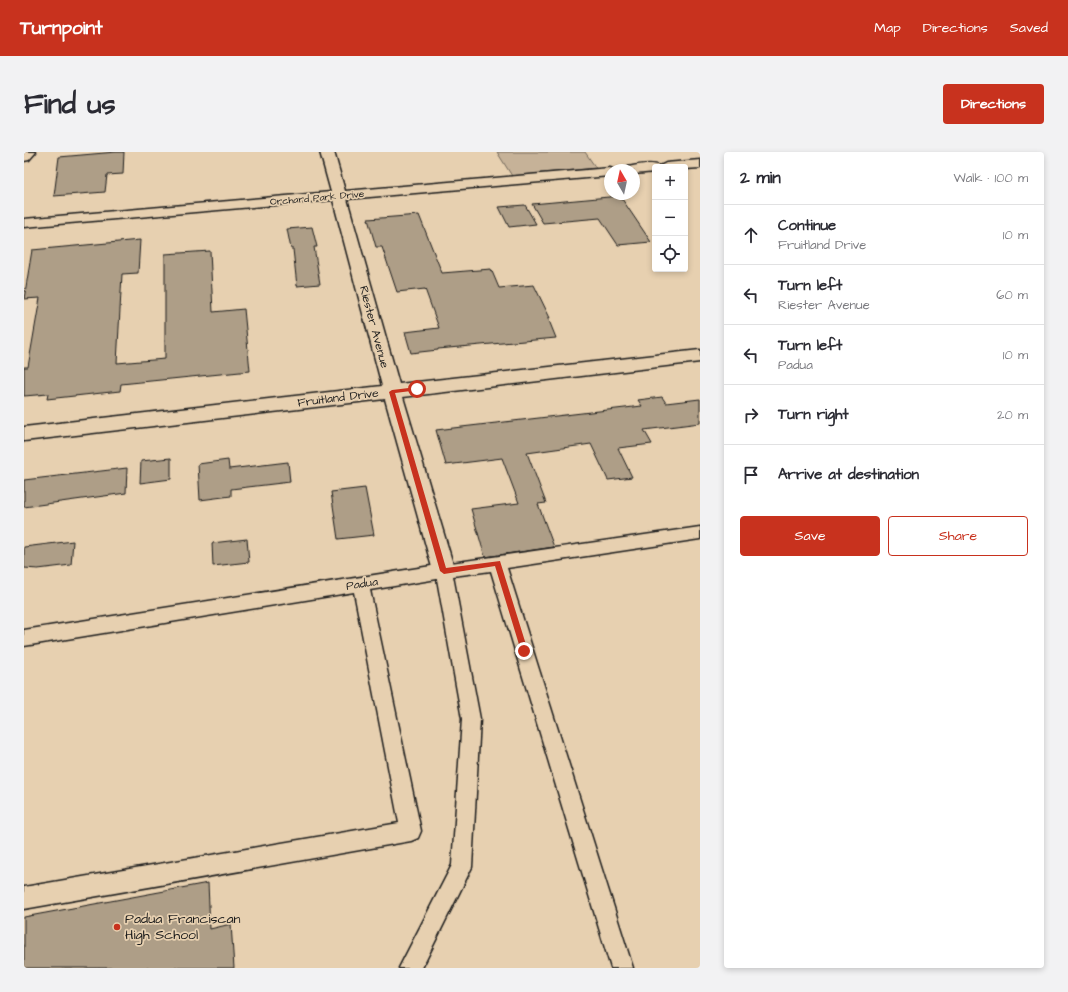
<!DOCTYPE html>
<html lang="en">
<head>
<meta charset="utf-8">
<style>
	body { margin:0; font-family:"Architects Daughter",sans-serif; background:#f2f2f3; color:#2b2b33 }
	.controls { position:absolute; right:12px; top:12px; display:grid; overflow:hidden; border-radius:4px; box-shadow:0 2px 6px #0003 }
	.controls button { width:36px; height:36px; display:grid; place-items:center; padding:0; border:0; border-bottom:1px solid #e1e1e2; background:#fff; color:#2b2b33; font:20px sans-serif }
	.compass { position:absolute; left:580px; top:12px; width:36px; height:36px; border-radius:50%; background:#fff; box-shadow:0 2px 6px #0003; rotate:351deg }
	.stop { position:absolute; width:12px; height:12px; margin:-9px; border:3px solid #c8321e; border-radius:50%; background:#fff }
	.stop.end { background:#c8321e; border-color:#fff; box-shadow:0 1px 4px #0008 }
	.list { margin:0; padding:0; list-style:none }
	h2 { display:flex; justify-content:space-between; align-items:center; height:52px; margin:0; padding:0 16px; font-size:17px }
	h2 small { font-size:13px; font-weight:400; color:#7c7c81 }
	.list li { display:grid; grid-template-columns:26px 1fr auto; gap:12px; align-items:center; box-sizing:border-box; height:60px; padding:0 16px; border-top:1px solid #e1e1e2 }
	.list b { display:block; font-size:15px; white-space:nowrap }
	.list p { margin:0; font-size:13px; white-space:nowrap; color:#7c7c81 }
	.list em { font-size:13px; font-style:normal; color:#7c7c81 }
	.actions { display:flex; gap:8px; padding:12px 16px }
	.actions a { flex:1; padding:9px 0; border:1px solid #c8321e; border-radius:4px; text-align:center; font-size:14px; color:#c8321e }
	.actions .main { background:#c8321e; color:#fff }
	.icon { flex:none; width:22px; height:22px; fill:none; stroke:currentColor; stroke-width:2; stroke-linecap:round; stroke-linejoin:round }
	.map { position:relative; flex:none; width:676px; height:816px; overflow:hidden; border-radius:4px }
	header { display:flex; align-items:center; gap:24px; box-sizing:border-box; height:56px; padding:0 20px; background:#c8321e; color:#fff }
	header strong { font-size:19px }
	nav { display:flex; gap:22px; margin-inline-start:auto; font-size:14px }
	.intro { display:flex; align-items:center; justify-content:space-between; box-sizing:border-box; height:96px; padding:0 24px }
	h1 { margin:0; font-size:28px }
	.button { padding:10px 18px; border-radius:4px; background:#c8321e; color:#fff; font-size:14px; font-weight:700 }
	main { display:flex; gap:24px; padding:0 24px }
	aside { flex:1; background:#fff; border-radius:4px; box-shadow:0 2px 6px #0003 }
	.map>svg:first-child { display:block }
</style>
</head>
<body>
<header>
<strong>Turnpoint</strong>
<nav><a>Map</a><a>Directions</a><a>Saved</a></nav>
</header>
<div class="intro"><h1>Find us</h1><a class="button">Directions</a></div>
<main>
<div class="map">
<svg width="676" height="816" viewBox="0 0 676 816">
	<rect width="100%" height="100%" fill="#e7d0b0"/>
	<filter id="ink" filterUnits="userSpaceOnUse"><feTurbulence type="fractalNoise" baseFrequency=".025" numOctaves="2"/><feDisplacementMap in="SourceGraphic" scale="8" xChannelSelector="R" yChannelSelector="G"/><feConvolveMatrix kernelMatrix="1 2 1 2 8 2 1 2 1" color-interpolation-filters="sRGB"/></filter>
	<g filter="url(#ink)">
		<polygon fill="#c6b298" stroke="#71675a" points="473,0 561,0 572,16 488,24"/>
		<g fill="#ae9e87" stroke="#1c1c1c">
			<polygon points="92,0 100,0 99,22 83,23 81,40 30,44 35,5"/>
			<polygon points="596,44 627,90 594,93 576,66 519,71 508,52"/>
			<polygon points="501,53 512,72 485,75 475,55"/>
			<polygon points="395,63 418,121 467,117 475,136 510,133 526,166 524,166 532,186 414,197 414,198 387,201 381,180 415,176 401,137 373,140 358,95 352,95 344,67"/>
			<polygon points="288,75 293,95 290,95 296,132 273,134 269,97 267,97 263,77"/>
			<polygon points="116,88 114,121 98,122 93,211 141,207 141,102 186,99 189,160 220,157 226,219 97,232 96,239 23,247 24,242 0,244 0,215 4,215 16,146 0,147 8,98"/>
			<polygon points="638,245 642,251 676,247 676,271 620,278 628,292 594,296 608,325 584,328 567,292 503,301 522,351 514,352 530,395 461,405 447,357 495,351 478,306 422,313 412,278 618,254 614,248"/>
			<polygon points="147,306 147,327 116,331 117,309"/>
			<polygon points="204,308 205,317 264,310 266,330 207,337 207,344 176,348 174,312"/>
			<polygon points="103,316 102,341 0,355 0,328"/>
			<polygon points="341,336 350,383 314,387 307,340"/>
			<polygon points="223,387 225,410 189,414 188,391"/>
			<polygon points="49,389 47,413 14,417 0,416 0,395"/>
			<polygon points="184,731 186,777 207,772 210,816 0,816 0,765"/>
		</g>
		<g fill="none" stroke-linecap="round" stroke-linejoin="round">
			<defs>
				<polygon id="lane" points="676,375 676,387 483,416 609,816 587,816 467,419 429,424 456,567 448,715 398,816 375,816 428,713 438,567 413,427 346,438 397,679 394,686 387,689 0,757 0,735 375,671 330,440 0,494 0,478 420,412"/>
				<g id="street">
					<polygon points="0,0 12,0 5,8 0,9"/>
					<polygon points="296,0 310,0 321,39 586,16 591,18 586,18 586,24 323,47 375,232 676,198 676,210 379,245 431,419 428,426 420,428 412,426 409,419 361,247 0,289 0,275 358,234 309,48 0,75 0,67 307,40"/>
					<path d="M676 8V16L661 17V15H631V20L610 22V18H602L604 15C613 13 627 10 636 14L642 11Z"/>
				</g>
			</defs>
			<use href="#lane" stroke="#1c1c1c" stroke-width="3"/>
			<use href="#street" stroke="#1c1c1c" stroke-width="3"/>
			<use href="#lane" fill="#e7d0b0" fill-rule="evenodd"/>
			<use href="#street" fill="#e7d0b0" fill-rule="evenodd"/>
		</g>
	</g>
	<polygon fill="#c8321e" points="393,235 395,235 395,238 371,241 422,416 476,409 504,499 503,501 500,502 497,499 471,414 420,422 416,419 365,240 368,238"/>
	<circle fill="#c8321e" stroke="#e7d0b0" stroke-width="1.5" cx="93" cy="775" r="4"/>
	<g text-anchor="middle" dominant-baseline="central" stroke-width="3.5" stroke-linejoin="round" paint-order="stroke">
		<g font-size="10" fill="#1c1c1c" stroke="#e7d0b0">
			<text transform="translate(293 46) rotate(-5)">Orchard Park Drive</text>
		</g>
		<g font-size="12" fill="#1c1c1c" stroke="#e7d0b0">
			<text transform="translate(350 175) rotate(75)">Riester Avenue</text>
			<text transform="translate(314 246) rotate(-7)">Fruitland Drive</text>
			<text transform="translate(338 432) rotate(-9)">Padua</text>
		</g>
		<g font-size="14" fill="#1c1c1c" stroke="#e7d0b0" text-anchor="start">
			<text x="101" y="767">Padua Franciscan<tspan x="101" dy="16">High School</tspan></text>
		</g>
	</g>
</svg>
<div class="controls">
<button>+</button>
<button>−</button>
<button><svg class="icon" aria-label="locate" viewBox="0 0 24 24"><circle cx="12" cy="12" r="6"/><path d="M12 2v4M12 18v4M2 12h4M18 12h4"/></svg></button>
</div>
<svg class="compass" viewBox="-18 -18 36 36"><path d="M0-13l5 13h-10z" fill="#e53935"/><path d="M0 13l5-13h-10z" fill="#7c7c81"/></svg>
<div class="stop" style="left:393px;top:237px"></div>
<div class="stop end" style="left:500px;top:499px"></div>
</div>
<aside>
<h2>2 min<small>Walk · 100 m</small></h2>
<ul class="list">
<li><svg class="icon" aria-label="ahead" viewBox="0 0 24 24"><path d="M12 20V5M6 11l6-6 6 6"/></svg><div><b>Continue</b><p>Fruitland Drive</p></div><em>10 m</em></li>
<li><svg class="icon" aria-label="left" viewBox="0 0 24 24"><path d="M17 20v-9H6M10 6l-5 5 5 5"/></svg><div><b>Turn left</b><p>Riester Avenue</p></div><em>60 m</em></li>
<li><svg class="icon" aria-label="left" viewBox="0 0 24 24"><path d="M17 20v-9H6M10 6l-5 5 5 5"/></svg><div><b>Turn left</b><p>Padua</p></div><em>10 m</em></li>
<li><svg class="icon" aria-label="right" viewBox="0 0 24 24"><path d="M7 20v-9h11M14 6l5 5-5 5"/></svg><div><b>Turn right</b></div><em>20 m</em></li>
<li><svg class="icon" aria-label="arrive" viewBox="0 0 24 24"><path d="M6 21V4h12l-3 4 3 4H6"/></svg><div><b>Arrive at destination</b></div></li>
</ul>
<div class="actions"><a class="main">Save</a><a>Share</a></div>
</aside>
</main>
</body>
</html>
